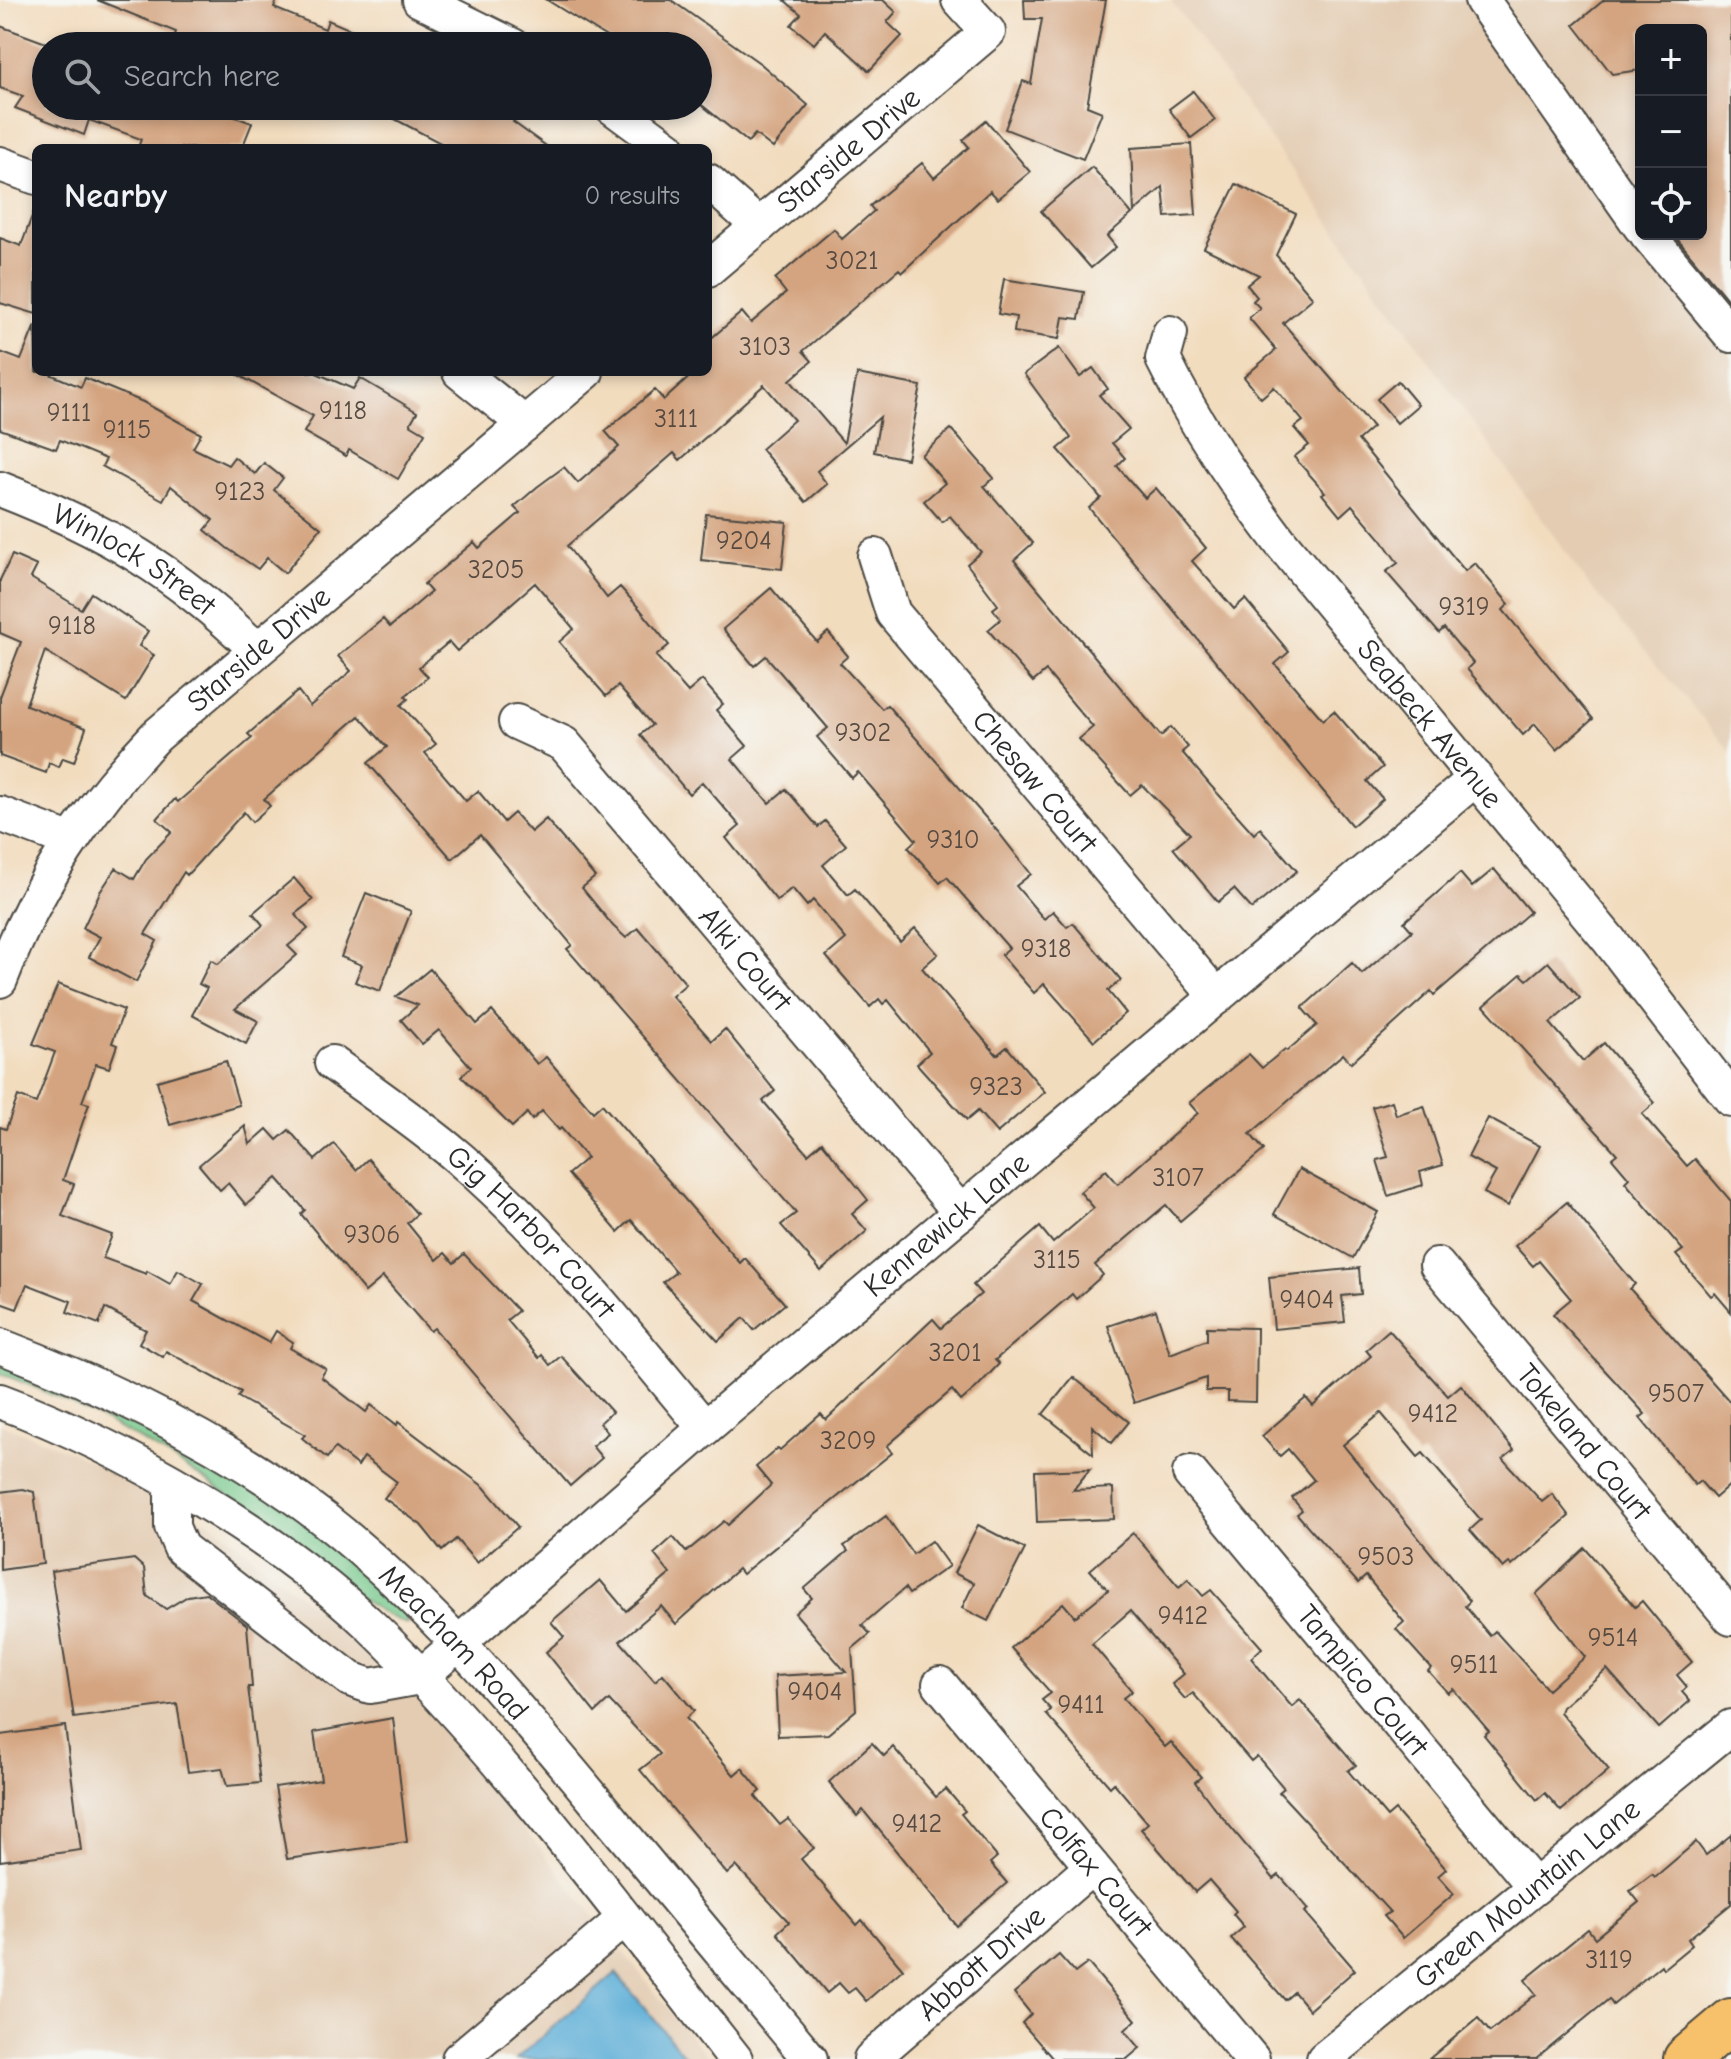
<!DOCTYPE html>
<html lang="en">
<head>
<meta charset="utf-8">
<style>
	body { margin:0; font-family:"Comic Neue",sans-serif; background:#242831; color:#f1f3f6 }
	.controls { position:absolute; right:24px; top:24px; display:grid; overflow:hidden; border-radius:12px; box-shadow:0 4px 12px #0003 }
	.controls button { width:72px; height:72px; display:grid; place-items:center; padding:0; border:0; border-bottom:2px solid #363941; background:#171b24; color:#f1f3f6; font:40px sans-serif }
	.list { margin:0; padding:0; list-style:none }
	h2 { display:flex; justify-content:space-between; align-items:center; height:104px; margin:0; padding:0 32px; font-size:34px }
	h2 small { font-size:26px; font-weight:400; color:#9ea1a6 }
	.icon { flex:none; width:44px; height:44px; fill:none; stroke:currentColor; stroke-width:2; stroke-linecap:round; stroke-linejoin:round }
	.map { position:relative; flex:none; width:1731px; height:2059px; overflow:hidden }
	.search { position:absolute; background:#171b24; box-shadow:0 4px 12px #0003; left:32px; top:32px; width:680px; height:88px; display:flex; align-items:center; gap:20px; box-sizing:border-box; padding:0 28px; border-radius:44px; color:#9ea1a6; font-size:30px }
	.panel { position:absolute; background:#171b24; box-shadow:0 4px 12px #0003; left:32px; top:144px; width:680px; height:232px; border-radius:12px }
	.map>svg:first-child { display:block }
</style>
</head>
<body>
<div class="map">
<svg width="1731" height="2059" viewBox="0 0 1731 2059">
	<rect width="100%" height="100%" fill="#f6f6f2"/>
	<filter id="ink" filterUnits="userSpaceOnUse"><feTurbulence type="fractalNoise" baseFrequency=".0125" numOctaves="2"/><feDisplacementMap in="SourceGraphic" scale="16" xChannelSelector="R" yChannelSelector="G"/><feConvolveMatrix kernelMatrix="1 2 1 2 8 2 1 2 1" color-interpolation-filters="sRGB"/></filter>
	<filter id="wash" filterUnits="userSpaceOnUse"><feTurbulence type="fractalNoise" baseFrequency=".006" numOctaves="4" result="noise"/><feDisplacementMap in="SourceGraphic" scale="32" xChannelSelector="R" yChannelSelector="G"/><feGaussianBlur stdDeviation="1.8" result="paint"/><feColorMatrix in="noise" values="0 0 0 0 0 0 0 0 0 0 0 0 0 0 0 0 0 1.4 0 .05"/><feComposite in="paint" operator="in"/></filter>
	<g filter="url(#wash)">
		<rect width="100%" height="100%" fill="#f2dcbe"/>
		<g fill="#e3ccb2" fill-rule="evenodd">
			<path d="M1171 0H1731V752L1589 585ZM1641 30H1701V234H1641Z"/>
			<polygon points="0,1424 73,1453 213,1524 406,1683 709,2059 0,2059"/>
		</g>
		<path fill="#75c78a" stroke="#50795a" stroke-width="2" d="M0 1358 141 1417 263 1489 402 1600 407 1624C356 1605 313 1557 270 1525 187 1463 96 1410 0 1373Z"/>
		<polygon fill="#5cadd7" stroke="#446c81" stroke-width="2" points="616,1973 687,2059 516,2059"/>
		<g id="blocks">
			<g fill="#d4a480">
				<polygon points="97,0 277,0 274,8 325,29 328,20 389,46 171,46 176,32"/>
				<polygon points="547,0 671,0 761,64 808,105 773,148 755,134 748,142 698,102 698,46 621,46"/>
				<polygon points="784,0 883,0 896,12 887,22 902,36 869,71 825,31 814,44 791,25 801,14"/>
				<polygon points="1024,0 1106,0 1087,106 1102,112 1083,159 1005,129 1023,81 1031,84 1042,19 1025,19"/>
				<polygon points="1604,0 1731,0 1731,304 1673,234 1701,234 1701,30 1641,30 1641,70 1612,74 1574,25"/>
				<polygon points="0,26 46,43 46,106 205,106 252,123 242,148 138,148 141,139 89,120 84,135 15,108 23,96 0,88"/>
				<polygon points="1193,91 1215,120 1191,138 1169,109"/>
				<polygon points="370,106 489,106 515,120 513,122 549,148 450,148"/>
				<polygon points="986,120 1030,172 998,199 990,191 902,272 899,269 803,351 812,361 790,380 844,443 857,374 921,386 907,459 874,452 880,417 817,471 827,484 806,502 761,449 794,420 764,385 680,460 674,453 567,546 607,598 620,587 639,608 669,645 656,656 688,692 702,680 723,704 716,710 747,746 732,759 769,803 786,789 818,827 825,821 846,845 823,865 848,895 855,889 900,942 915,928 938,954 922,968 997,1055 1007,1047 1045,1092 997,1133 978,1111 967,1120 917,1064 930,1052 888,1000 883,1004 879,999 870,1007 826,956 846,939 813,900 807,906 792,888 777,901 726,838 740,826 702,782 689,794 640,735 652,725 618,686 606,696 559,642 574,629 535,583 457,651 449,642 419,667 428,677 405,696 408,699 401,705 436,744 425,753 466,801 478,791 504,822 514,813 531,832 546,819 595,877 582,888 613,926 626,938 638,928 686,984 672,996 712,1041 725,1029 775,1091 763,1101 808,1154 822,1142 868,1200 852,1214 867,1231 821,1271 781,1225 796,1213 567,949 572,945 480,835 452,859 368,763 387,747 359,716 264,799 270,806 252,822 244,812 187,875 184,872 145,934 157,941 136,982 89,957 100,937 83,928 100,892 116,868 134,879 146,859 172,832 157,819 175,799 178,802 252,738 248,734 298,691 310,706 351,671 338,656 383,619 390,627 431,592 424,584 474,542 479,548 520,513 514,507 537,487 564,467 578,483 619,447 605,431 655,390 664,400 695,372 708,372 708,341 742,312 751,323 786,293 775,279 834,229 842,239 874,211 870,206 922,163 934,178 969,147 963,140"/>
				<polygon points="1191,144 1196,215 1166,217 1163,187 1134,212 1131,148"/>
				<polygon points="1092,167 1132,214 1107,236 1116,247 1091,268 1041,211"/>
				<polygon points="1236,184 1296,214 1276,255 1313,298 1283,323 1373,427 1358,440 1465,571 1475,563 1509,604 1503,610 1593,719 1557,750 1535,724 1523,735 1467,669 1473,663 1444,628 1439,633 1386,572 1398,563 1381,539 1352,505 1340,516 1322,494 1325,492 1294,457 1309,445 1294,428 1303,421 1274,387 1261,398 1244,377 1276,350 1249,318 1260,308 1253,301 1257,297 1247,285 1259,275 1204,248"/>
				<polygon points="34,211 36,212 36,314 0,303 0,238 21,246"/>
				<polygon points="1004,279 1084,292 1079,319 1063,317 1059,339 1014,332 1016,317 998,314"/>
				<polygon points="35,325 36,372 45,372 81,387 85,378 143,402 201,434 193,448 228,465 234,457 255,474 264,463 283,478 274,490 321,528 285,573 267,558 258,569 227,548 205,530 213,520 171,486 163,500 102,466 106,459 60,440 56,449 0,429 0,352 21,360"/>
				<polygon points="1059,348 1080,377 1093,368 1108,389 1099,395 1129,429 1112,443 1125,458 1117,466 1145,498 1156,488 1206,548 1192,561 1234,609 1245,599 1289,652 1275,664 1323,720 1334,711 1383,767 1367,781 1383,799 1352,826 1089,508 1101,498 1058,449 1071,438 1024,374"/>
				<polygon points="233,372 314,372 353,389 360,378 417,412 410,424 425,433 398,479 349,450 346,456 304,432 313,416"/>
				<polygon points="1398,381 1418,405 1397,423 1377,399"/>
				<polygon points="951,429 994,478 984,486 1033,543 1014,560 1161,736 1171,727 1188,747 1182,752 1211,786 1254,834 1260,828 1297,871 1252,909 1234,889 1218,902 1173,848 1190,834 1142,785 1130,795 1079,739 1093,727 1075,706 1046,671 1033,682 988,630 1001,619 993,609 998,605 967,564 981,552 950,516 942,522 924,501 945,483 921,455"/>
				<polygon points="706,514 787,522 782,569 701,560"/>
				<polygon points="12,555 37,566 31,578 81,609 91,593 148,631 139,646 154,655 126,701 45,651 26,705 86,728 74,762 63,758 59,767 49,763 46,773 0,756 0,697 21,642 0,633 0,580"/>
				<polygon points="771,588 817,642 828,632 848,656 840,663 882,709 887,705 999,833 1031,874 1016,886 1044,919 1053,911 1067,927 1073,923 1121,980 1108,991 1126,1013 1094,1041 1044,984 1034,993 1001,955 1009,948 947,877 940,883 908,847 916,840 858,772 852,778 817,737 828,728 766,656 754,666 723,629"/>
				<polygon points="1494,869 1530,912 1434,995 1431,991 1351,1063 1343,1054 1250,1134 1264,1150 1180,1221 1166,1205 1095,1265 1103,1275 1076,1299 1072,1294 995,1360 999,1364 977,1387 961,1401 952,1390 887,1446 892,1453 742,1574 738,1569 676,1624 661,1606 620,1641 655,1681 663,1674 694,1711 686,1718 734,1775 742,1768 761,1791 755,1796 780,1825 788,1819 814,1848 801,1859 857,1925 862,1920 903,1969 866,2001 855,1988 848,1993 839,1983 827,1993 777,1933 789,1922 736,1866 727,1874 640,1770 660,1754 609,1700 595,1713 546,1652 564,1637 551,1622 600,1580 626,1611 670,1574 654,1554 673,1537 686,1552 724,1521 728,1525 771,1485 756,1467 778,1448 780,1450 821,1414 826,1420 933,1319 941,1328 981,1294 973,1285 1040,1227 1053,1243 1094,1208 1080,1192 1106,1170 1118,1184 1198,1113 1189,1103 1249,1054 1262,1068 1285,1049 1287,1051 1317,1025 1302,1008 1352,963 1362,974 1412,931 1404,922 1460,873 1472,887"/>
				<polygon points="294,878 313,900 295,914 308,929 288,946 297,955 235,1009 258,1021 246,1044 192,1015 207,988 199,984 211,960 218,964 263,925 253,913"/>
				<polygon points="366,893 411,911 380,991 355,982 362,965 341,957"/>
				<polygon points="1548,962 1580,998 1550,1023 1583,1061 1604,1043 1655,1103 1642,1114 1687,1166 1695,1159 1731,1201 1731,1312 1715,1293 1711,1296 1676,1255 1683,1250 1625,1182 1629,1178 1612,1158 1617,1154 1484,1006 1521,974 1527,980"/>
				<polygon points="430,969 477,1024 492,1011 537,1064 546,1057 593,1112 602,1104 740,1263 745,1258 785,1304 754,1330 744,1318 718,1341 663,1282 676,1272 631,1220 618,1232 568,1174 587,1158 561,1128 559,1130 542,1111 532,1120 527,1113 512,1127 461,1076 471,1067 439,1030 422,1044 401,1020 418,1005 396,997"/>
				<polygon points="58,984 124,1010 112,1043 117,1045 109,1068 96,1064 82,1102 89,1104 63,1180 74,1184 62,1216 112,1235 103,1258 146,1274 147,1271 170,1284 178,1270 203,1284 193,1301 269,1343 276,1331 293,1342 290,1348 326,1369 321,1377 366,1412 371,1405 397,1425 398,1422 484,1487 518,1527 477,1563 456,1539 442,1551 421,1525 384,1498 397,1482 364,1457 358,1466 335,1448 327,1458 302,1438 305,1435 238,1397 241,1392 166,1351 163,1357 139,1343 146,1330 105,1308 99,1324 67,1312 71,1301 27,1284 17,1309 0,1303 0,1127 6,1129 18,1096 36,1103 55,1052 33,1044"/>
				<polygon points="226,1061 239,1105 170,1125 157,1081"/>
				<polygon points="1392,1101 1396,1115 1424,1106 1443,1165 1420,1172 1423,1185 1388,1196 1377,1160 1388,1157 1372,1107"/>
				<polygon points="1488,1118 1540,1146 1508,1206 1484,1193 1496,1172 1468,1157"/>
				<polygon points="245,1126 250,1144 267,1129 277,1140 289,1130 315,1160 334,1144 356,1170 368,1159 417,1214 407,1223 437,1260 445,1253 454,1263 464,1254 518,1311 507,1320 539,1358 542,1355 550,1365 561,1356 612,1412 600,1423 608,1433 592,1446 602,1458 570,1486 434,1328 430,1331 383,1277 365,1292 301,1214 305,1210 277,1178 246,1205 228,1183 220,1190 199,1165"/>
				<polygon points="1299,1169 1378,1212 1353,1258 1274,1214"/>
				<polygon points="1567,1202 1635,1284 1630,1289 1731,1403 1731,1484 1715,1498 1700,1481 1695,1485 1640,1418 1645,1414 1553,1314 1571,1299 1539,1261 1533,1266 1515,1246"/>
				<polygon points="1359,1268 1361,1294 1342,1296 1345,1322 1274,1329 1269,1277"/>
				<polygon points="1156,1310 1170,1354 1207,1340 1207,1327 1257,1328 1256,1402 1228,1401 1228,1391 1206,1391 1206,1378 1134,1403 1108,1326"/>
				<polygon points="1389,1330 1448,1396 1461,1385 1514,1450 1503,1459 1542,1502 1552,1494 1569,1516 1512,1566 1509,1563 1503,1568 1470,1530 1481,1520 1423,1453 1418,1457 1381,1413 1343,1445 1470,1601 1465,1606 1490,1636 1495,1631 1548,1690 1585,1657 1536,1594 1585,1548 1635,1607 1642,1601 1692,1662 1677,1675 1687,1687 1682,1692 1690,1701 1659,1728 1607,1669 1562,1707 1560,1712 1609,1770 1561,1811 1545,1793 1537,1800 1484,1735 1489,1731 1453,1689 1448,1693 1428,1671 1431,1668 1396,1629 1404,1622 1366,1576 1358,1583 1297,1514 1302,1510 1292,1498 1314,1480 1288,1449 1280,1456 1262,1436 1306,1398 1313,1406 1371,1356 1366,1350"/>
				<polygon points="1073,1377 1129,1422 1112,1443 1092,1426 1093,1454 1043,1414"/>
				<polygon points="1090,1469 1073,1490 1113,1488 1114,1519 1037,1522 1035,1471"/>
				<polygon points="23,1489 34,1492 43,1564 0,1570 0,1492"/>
				<polygon points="886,1516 913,1554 931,1541 949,1566 909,1594 905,1588 862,1625 870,1634 852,1649 856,1710 828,1734 778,1736 775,1676 846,1672 795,1613 812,1598 804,1589 848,1551 844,1546"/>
				<polygon points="978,1525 1025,1549 988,1621 962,1608 974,1583 954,1573"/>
				<polygon points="1133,1533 1179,1587 1188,1579 1203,1596 1211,1590 1262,1648 1251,1658 1264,1674 1292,1707 1300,1700 1356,1765 1348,1771 1387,1817 1395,1810 1446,1869 1438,1876 1454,1894 1403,1938 1384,1916 1390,1912 1279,1792 1284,1788 1257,1756 1251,1761 1193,1693 1185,1699 1172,1684 1184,1674 1130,1611 1092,1644 1132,1691 1123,1698 1165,1747 1171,1742 1201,1777 1195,1782 1212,1805 1274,1879 1279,1875 1309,1909 1305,1912 1355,1970 1309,2010 1294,1992 1285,2000 1231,1938 1244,1927 1233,1914 1236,1911 1209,1880 1195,1892 1141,1829 1148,1823 1114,1783 1110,1787 1046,1714 1051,1710 1042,1700 1051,1693 1011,1648 1063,1603 1075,1617 1108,1590 1090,1570"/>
				<polygon points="134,1559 144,1568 147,1596 166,1609 188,1596 206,1593 247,1625 252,1687 248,1687 260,1783 227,1786 222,1768 188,1772 177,1704 74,1718 51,1571"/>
				<polygon points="393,1718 407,1842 287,1859 275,1787 321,1780 314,1732"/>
				<polygon points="65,1726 81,1850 0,1861 0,1735"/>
				<polygon points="872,1743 884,1756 893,1747 936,1797 946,1789 965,1811 961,1814 997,1857 990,1863 1007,1883 957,1926 863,1810 857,1816 829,1782"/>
				<polygon points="1731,1835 1731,1904 1688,1939 1692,1945 1663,1969 1661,1965 1613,2005 1609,1999 1536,2059 1429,2059 1478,2018 1490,2032 1536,1994 1525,1980 1588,1929 1595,1938 1639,1902 1630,1891 1652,1874 1655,1877 1696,1842 1706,1855"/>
				<polygon points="1059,1955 1075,1973 1088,1963 1136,2020 1125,2030 1140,2048 1127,2059 1053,2059 1022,2023 1031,2014 1014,1993"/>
			</g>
		</g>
	</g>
	<g filter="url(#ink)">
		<use href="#blocks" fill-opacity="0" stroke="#494641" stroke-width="2"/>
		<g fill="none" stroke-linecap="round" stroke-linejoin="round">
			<defs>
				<g id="minor">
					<polyline points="420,0 513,46"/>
					<polyline points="1482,0 1641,227"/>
					<polyline points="611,106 668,148"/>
					<polyline points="0,164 36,177"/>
					<polyline points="708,181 759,226"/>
					<polyline points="1647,234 1731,335"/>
					<path id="s1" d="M708 269 988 32 959 0"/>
					<path id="s2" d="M1170 333 1163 359C1195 425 1236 484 1281 543L1609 940 1731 1099"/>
					<polyline points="460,372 525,424"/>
					<path id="s3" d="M0 489C106 530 175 571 257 650"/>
					<path id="s4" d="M875 556 893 613 1217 997"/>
					<path id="s5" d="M516 722 564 744 961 1213"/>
					<polyline points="0,814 69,840"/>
					<path id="s6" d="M0 980C36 886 86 809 156 736L586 372"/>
					<path id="s7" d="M332 1063C375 1094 419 1124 459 1158 552 1238 627 1335 705 1428"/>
					<path id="s8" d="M1437 1265 1731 1618"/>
					<path id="s9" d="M0 1346C113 1389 229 1445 325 1520 429 1602 513 1702 597 1803 668 1888 739 1974 810 2059"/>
					<path d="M0 1401C126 1448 272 1533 370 1625 506 1756 618 1911 735 2059"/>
					<path id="s10" d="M1190 1473 1535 1887"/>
					<polyline points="172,1483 172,1527 181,1548 350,1679 370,1686 420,1677"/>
					<path id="s11" d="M420 1677 705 1428 1476 778"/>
					<path id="s12" d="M940 1684 1252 2059"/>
					<polyline points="459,2059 624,1919"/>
					<path id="s13" d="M871 2059 1092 1867"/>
					<path id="s14" d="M1324 2059 1731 1727"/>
				</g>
				<polyline id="major" points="1686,2059 1731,2021"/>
			</defs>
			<use href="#minor" stroke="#494641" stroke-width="38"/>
			<use href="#major" stroke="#494641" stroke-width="48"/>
			<use href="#minor" stroke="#fff" stroke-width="34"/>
			<use href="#major" stroke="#f7c06b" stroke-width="44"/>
		</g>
	</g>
	<g text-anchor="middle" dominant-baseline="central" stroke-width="8" stroke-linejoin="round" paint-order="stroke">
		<g font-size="26" fill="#554940">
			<text x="852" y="261">3021</text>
			<text x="765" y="347">3103</text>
			<text x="343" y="411">9118</text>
			<text x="69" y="413">9111</text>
			<text x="676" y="419">3111</text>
			<text x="127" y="430">9115</text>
			<text x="240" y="492">9123</text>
			<text x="744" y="541">9204</text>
			<text x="496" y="570">3205</text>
			<text x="1464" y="607">9319</text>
			<text x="72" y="626">9118</text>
			<text x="863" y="733">9302</text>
			<text x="953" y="840">9310</text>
			<text x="1046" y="949">9318</text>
			<text x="996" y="1087">9323</text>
			<text x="1178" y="1178">3107</text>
			<text x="372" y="1235">9306</text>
			<text x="1057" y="1260">3115</text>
			<text x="1307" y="1300">9404</text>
			<text x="955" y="1353">3201</text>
			<text x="1676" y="1394">9507</text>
			<text x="1433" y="1414">9412</text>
			<text x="848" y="1441">3209</text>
			<text x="1386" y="1557">9503</text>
			<text x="1183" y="1616">9412</text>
			<text x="1613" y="1638">9514</text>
			<text x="1474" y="1665">9511</text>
			<text x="815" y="1692">9404</text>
			<text x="1081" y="1705">9411</text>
			<text x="917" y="1824">9412</text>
			<text x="1609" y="1960">3119</text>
		</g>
		<g font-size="30" fill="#2b2b2b" stroke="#f6f6f2">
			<text stroke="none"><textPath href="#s1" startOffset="184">Starside Drive</textPath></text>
			<text stroke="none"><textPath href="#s3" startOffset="152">Winlock Street</textPath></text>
			<text stroke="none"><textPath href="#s6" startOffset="426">Starside Drive</textPath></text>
			<text stroke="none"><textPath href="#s2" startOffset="480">Seabeck Avenue</textPath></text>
			<text stroke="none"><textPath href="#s4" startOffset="280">Chesaw Court</textPath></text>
			<text stroke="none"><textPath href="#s5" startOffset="334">Alki Court</textPath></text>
			<text stroke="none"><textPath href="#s11" startOffset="694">Kennewick Lane</textPath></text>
			<text stroke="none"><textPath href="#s7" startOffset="262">Gig Harbor Court</textPath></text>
			<text stroke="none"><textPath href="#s8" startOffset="230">Tokeland Court</textPath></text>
			<text stroke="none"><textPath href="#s9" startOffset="548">Meacham Road</textPath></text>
			<text stroke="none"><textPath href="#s10" startOffset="270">Tampico Court</textPath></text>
			<text stroke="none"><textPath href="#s12" startOffset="244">Colfax Court</textPath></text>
			<text stroke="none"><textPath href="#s14" startOffset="262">Green Mountain Lane</textPath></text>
			<text stroke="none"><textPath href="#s13" startOffset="146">Abbott Drive</textPath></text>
		</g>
	</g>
</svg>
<div class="controls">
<button>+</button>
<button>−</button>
<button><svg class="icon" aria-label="locate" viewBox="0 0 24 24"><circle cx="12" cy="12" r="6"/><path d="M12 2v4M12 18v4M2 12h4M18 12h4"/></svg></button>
</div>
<div class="search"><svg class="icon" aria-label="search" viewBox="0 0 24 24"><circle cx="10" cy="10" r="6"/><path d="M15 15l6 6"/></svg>Search here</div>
<section class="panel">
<h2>Nearby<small>0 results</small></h2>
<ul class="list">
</ul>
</section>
</div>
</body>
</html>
